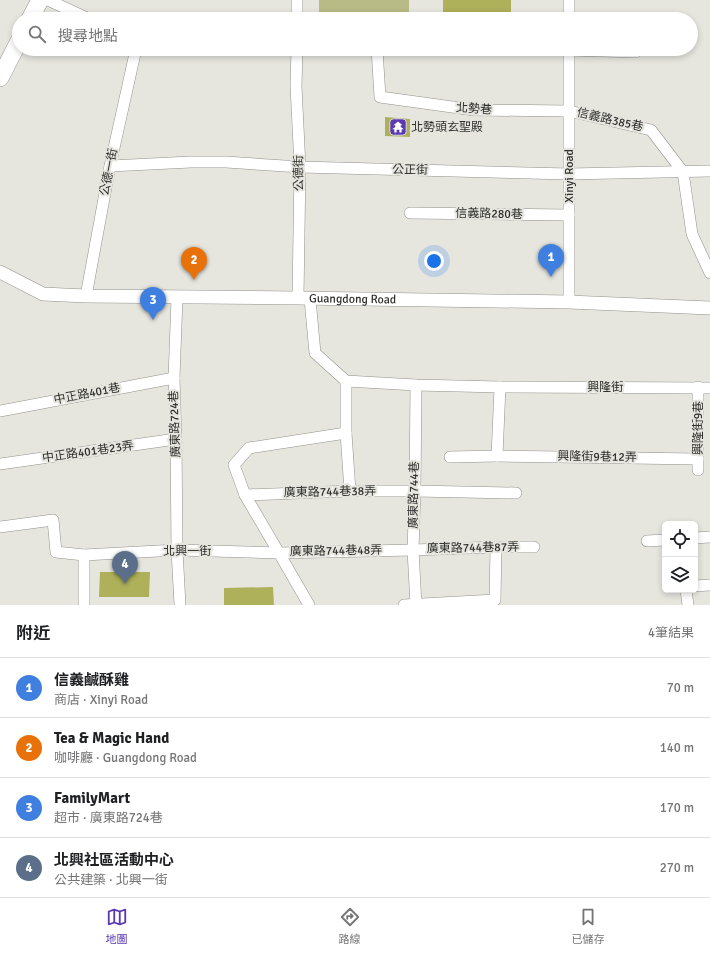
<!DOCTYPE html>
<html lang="zh-TW">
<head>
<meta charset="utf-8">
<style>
	body { margin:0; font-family:Signika,"Noto Sans TC",sans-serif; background:#f6f6f6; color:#202124 }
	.controls { position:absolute; right:12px; bottom:12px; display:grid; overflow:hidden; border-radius:6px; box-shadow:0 2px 6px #0003 }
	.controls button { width:36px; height:36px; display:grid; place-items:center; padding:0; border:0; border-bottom:1px solid #e0e0e0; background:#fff; color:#202124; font:20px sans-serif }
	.you { position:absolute; left:434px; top:261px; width:14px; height:14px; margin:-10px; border:3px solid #fff; border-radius:50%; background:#1a73e8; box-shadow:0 0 0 6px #1a73e833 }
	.badge { display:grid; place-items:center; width:26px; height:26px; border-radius:50%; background:#5a39b1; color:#fff; font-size:13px; font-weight:700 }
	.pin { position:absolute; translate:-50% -33px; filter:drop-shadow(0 1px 2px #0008) }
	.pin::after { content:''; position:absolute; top:21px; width:14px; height:12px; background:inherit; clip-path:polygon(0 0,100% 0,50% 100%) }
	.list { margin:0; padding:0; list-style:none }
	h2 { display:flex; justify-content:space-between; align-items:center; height:52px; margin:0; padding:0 16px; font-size:17px }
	h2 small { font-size:13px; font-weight:400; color:#757577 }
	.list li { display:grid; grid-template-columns:26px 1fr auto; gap:12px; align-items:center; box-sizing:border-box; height:60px; padding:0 16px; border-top:1px solid #e0e0e0 }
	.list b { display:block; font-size:15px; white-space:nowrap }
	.list p { margin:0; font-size:13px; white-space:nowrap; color:#757577 }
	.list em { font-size:13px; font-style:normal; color:#757577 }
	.icon { flex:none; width:22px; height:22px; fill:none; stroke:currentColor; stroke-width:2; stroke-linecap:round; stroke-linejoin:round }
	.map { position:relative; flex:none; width:710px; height:605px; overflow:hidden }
	.search { position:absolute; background:#fff; box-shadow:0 2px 6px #0003; left:12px; right:12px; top:12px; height:44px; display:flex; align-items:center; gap:10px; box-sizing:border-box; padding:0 14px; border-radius:22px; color:#757577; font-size:15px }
	.sheet { height:292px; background:#fff }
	nav { display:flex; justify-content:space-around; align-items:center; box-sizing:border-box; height:56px; border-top:1px solid #e0e0e0; background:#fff; font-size:11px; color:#757577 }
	nav a { display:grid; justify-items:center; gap:2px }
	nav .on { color:#5a39b1 }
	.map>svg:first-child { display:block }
</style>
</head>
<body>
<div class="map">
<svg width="710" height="605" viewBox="0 0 710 605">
	<rect width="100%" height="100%" fill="#e6e6df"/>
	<rect fill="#b9bb86" x="319" y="0" width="90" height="19"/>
	<g fill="#aeb05a">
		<rect x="443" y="0" width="68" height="19"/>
		<polygon points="385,117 410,119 410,137 385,136"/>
		<polygon points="100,572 150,572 149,597 99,597"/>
		<polygon points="273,587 274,605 224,605 224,588"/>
	</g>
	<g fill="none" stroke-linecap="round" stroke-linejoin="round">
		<defs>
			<g id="minor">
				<polyline points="48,0 89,19"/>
				<polyline points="297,0 297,19"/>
				<polyline points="569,19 569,0"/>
				<polyline points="297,49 296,86 300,167 298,298"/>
				<polyline points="377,49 380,97 474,110 569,111 651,130 683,172 692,234 710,273"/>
				<polyline points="457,49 569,50 636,52"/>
				<polyline points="110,166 191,162 226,162 300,167 569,174 710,171"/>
				<polyline points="410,213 569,215"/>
				<polyline points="86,296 110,166 136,49"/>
				<polyline points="177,298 174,378 176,439 177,550 180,605"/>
				<polyline points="310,299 315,353 346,381 416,385 500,387 710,388"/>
				<polyline points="569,302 569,49"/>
				<polyline points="346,381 346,433 350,491"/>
				<polyline points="0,411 174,378"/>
				<polyline points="346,433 249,448 234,465 245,495 279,553 413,550 496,547 534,547"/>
				<polyline points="497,456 698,459"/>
				<polyline points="450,457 497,456 500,387"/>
				<polyline points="0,464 176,439"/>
				<polyline points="698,470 698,387"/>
				<polyline points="245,495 350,491 415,491 516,493"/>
				<polyline points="0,527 53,520 56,552 84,555"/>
				<polyline points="695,538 710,537"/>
				<polyline points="647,541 665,540"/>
				<polyline points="695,586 710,585"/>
				<polyline points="686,590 688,605"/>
				<polyline points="84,605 84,555 177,550 279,553 309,605"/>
				<polyline points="404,605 495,600 496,547"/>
				<polyline points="416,605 413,550 415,491 416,385"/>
			</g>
			<g id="tertiary">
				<path id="s1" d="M0 272 43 294 86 296 298 298 569 302 710 308"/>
			</g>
			<g id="primary">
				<polyline points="30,19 40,0"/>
				<polyline points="0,78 19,41"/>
			</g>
		</defs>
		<use href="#minor" stroke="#91918b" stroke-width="12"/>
		<use href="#tertiary" stroke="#91918b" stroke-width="14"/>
		<use href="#primary" stroke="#91918b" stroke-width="18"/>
		<use href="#minor" stroke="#fff" stroke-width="11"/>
		<use href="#tertiary" stroke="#fff" stroke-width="13"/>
		<use href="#primary" stroke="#fff" stroke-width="17"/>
	</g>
	<defs>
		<symbol id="temple-square" viewBox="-11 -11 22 22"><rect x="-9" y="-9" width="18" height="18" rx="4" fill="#5a39b1" stroke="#e6e6df"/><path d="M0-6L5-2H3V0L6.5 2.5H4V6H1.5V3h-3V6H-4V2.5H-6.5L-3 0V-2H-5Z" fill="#fff"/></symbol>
	</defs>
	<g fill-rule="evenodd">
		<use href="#temple-square" x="388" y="117" width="20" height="20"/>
	</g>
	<g text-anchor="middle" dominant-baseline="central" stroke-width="4" stroke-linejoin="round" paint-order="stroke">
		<g font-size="12" fill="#2f2f2d" stroke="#e6e6df">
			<text transform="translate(474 109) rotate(4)">北勢巷</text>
			<text transform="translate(610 120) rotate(13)">信義路385巷</text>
			<text transform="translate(410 170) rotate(1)">公正街</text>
			<text transform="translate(109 172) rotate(-79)">公德一街</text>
			<text transform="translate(299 173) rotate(-91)">公德街</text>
			<text transform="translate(569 176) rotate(-90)">Xinyi Road</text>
			<text transform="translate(489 214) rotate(1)">信義路280巷</text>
			<text stroke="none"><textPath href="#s1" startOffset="358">Guangdong Road</textPath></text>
			<text x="605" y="387">興隆街</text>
			<text transform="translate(87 394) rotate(-11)">中正路401巷</text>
			<text transform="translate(175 424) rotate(-92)">廣東路724巷</text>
			<text transform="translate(698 428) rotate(-90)">興隆街9巷</text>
			<text transform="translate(88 452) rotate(-8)">中正路401巷23弄</text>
			<text transform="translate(597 457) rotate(1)">興隆街9巷12弄</text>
			<text transform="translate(330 492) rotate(-1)">廣東路744巷38弄</text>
			<text transform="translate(414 495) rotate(-89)">廣東路744巷</text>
			<text transform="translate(473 548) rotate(-1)">廣東路744巷87弄</text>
			<text x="187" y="551">北興一街</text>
			<text transform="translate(336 551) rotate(-1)">廣東路744巷48弄</text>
		</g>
		<g font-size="12" fill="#2f2f2d" stroke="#e6e6df" text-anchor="start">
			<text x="411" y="127">北勢頭玄聖殿</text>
		</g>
	</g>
</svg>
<div class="controls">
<button><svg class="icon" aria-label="locate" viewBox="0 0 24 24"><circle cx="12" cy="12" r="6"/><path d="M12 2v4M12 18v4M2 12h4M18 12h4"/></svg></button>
<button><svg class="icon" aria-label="layers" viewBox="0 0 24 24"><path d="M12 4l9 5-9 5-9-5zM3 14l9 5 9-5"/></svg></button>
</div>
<div class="you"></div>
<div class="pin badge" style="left:551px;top:277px;background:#3f7fe0">1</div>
<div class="pin badge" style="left:194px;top:280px;background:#e8710a">2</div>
<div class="pin badge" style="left:153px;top:320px;background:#3f7fe0">3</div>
<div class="pin badge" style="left:125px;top:584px;background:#5c6f8a">4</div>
<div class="search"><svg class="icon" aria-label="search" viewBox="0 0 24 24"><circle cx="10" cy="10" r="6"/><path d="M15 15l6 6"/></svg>搜尋地點</div>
</div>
<section class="sheet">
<h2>附近<small>4筆結果</small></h2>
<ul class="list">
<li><span class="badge" style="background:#3f7fe0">1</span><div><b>信義鹹酥雞</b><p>商店 · Xinyi Road</p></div><em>70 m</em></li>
<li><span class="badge" style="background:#e8710a">2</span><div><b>Tea &amp; Magic Hand</b><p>咖啡廳 · Guangdong Road</p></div><em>140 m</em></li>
<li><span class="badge" style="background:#3f7fe0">3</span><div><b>FamilyMart</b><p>超市 · 廣東路724巷</p></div><em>170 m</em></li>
<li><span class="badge" style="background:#5c6f8a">4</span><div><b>北興社區活動中心</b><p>公共建築 · 北興一街</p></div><em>270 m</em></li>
</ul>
</section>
<nav>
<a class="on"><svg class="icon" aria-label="map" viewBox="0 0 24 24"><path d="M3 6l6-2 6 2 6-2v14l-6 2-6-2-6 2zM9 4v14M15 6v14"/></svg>地圖</a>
<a><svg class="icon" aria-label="directions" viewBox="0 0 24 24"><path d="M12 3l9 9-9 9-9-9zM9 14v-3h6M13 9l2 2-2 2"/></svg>路線</a>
<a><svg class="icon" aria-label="saved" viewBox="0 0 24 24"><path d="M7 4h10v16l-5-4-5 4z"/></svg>已儲存</a>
</nav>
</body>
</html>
